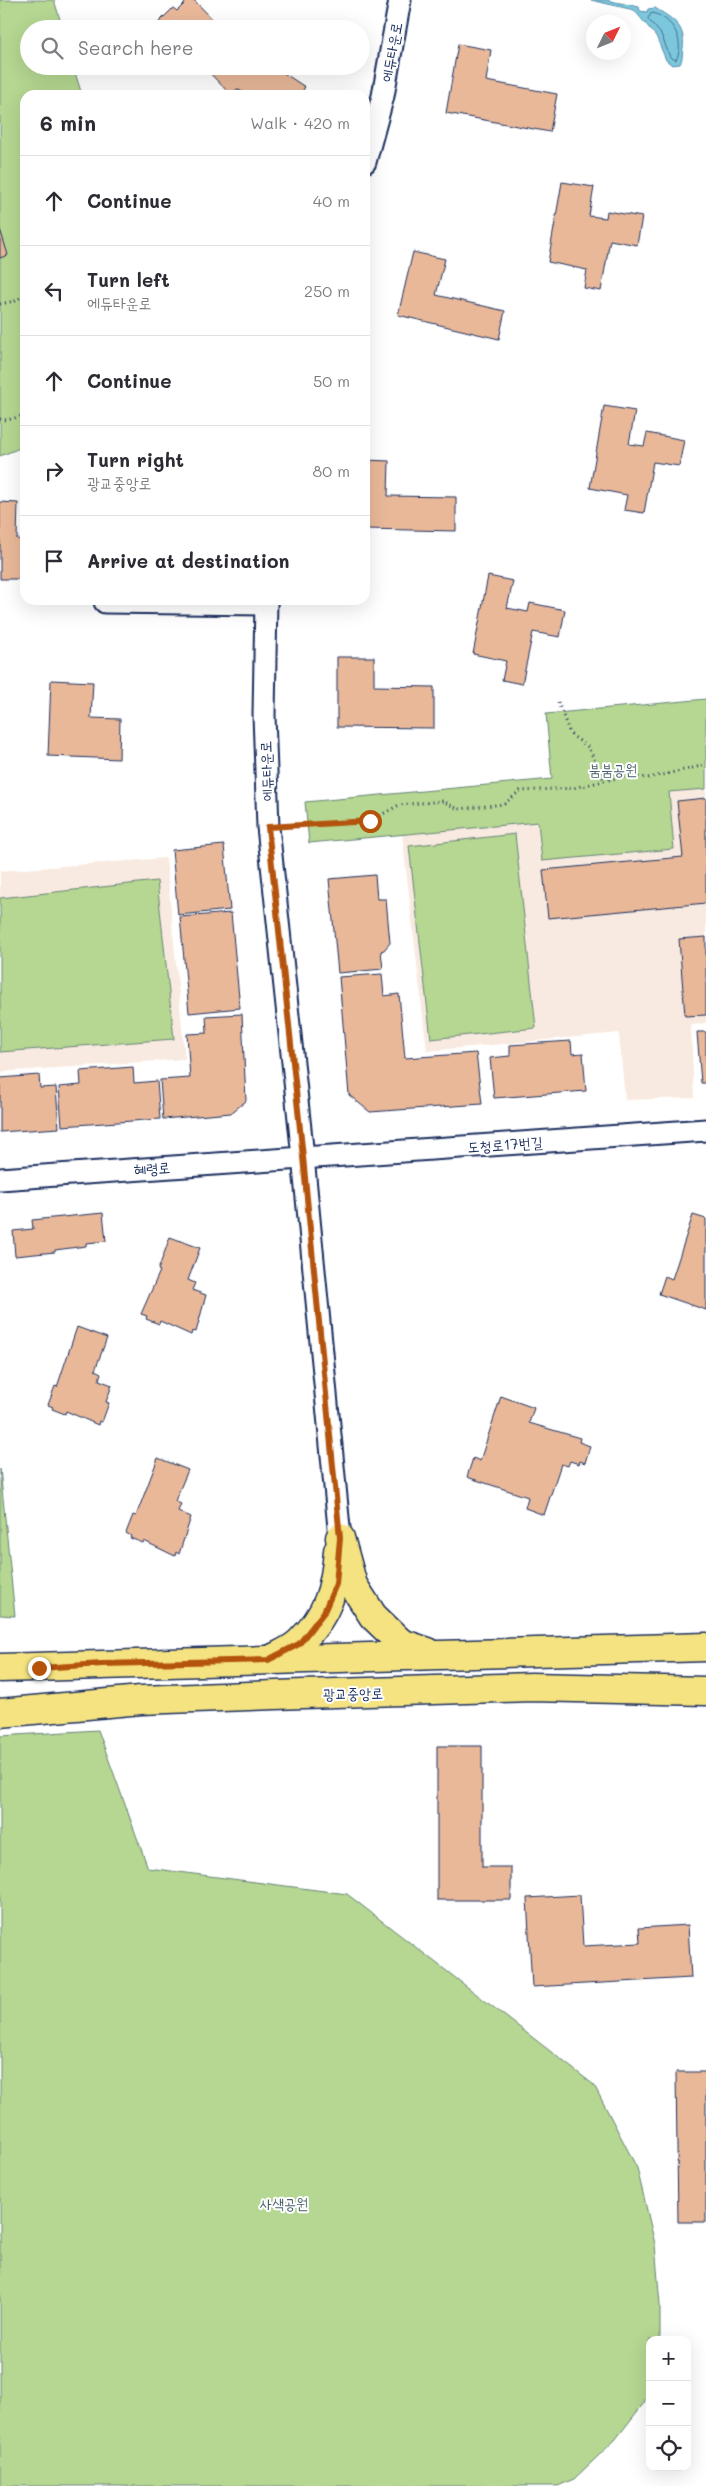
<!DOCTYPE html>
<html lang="en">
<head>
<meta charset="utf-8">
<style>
	body { margin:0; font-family:Mali,"Poor Story",sans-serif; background:#f2f2f3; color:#2b2b33 }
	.controls { position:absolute; right:15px; bottom:15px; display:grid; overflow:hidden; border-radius:10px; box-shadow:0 5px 20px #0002 }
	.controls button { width:45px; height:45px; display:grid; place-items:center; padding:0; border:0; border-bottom:1px solid #e1e1e2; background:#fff; color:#2b2b33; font:25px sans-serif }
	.compass { position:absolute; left:586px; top:15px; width:45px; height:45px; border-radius:50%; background:#fff; box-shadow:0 5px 20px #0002; rotate:47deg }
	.stop { position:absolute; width:15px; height:15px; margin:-11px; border:4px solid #b45309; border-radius:50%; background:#fff }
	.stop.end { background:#b45309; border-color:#fff; box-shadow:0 1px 5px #0008 }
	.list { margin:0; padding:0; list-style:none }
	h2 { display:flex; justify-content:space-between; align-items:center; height:65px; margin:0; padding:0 20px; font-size:21px }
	h2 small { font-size:16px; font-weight:400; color:#7c7c81 }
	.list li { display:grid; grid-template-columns:32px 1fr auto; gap:15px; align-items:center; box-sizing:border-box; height:90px; padding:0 20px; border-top:1px solid #e1e1e2 }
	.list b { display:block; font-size:19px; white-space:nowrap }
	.list p { margin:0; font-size:16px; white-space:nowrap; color:#7c7c81 }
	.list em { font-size:16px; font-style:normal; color:#7c7c81 }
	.icon { flex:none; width:28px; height:28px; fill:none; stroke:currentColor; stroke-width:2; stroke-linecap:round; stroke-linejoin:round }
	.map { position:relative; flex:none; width:706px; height:2486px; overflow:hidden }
	.search { position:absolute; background:#fff; box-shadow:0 5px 20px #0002; left:20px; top:20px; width:350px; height:55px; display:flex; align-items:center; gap:12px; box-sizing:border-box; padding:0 18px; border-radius:28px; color:#7c7c81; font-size:19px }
	.panel { position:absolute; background:#fff; box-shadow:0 5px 20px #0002; left:20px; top:90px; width:350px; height:515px; border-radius:15px }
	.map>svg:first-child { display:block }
</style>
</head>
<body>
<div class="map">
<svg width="706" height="2486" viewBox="0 0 706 2486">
	<rect width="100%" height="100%" fill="#fff"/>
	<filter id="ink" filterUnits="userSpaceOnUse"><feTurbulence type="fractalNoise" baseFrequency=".02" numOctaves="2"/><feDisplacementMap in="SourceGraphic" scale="10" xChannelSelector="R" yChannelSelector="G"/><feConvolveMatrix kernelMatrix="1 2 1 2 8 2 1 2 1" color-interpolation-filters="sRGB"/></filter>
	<g filter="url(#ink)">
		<g fill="#f8eae0">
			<polygon points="706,789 706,1023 691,1025 694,1098 625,1100 619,1033 427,1051 402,834 538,822 543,861 674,849 669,792"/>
			<polygon points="166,858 185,1059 0,1072 0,871"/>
		</g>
		<g fill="#b5d791" stroke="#688378">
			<polygon points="0,0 54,0 63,29 29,29 29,66 73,66 82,95 25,95 25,446 0,456"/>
			<polygon points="706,699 706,789 669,792 674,849 542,861 538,822 309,843 305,802 552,779 546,714"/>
			<polygon points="515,834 536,1028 431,1039 409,846"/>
			<polygon points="157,881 174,1039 0,1052 0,898"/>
			<polygon points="0,1469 15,1616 0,1615"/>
			<polygon points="98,1730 148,1868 347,1894 594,2085 637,2168 655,2244 660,2305 660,2340 650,2340 650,2386 644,2403 615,2440 574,2479 558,2486 0,2486 0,1736"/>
		</g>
		<path fill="#7cc7dc" stroke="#558aaa" d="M591 0H606L639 7 640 11 647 12 648 9 655 8C673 19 686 26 683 48 682 54 683 58 680 64L672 65 666 60 656 36 634 10Z"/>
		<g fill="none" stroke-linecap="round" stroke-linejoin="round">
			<path stroke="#426c90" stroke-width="1" d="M652 13C672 17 686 41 676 60L670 57 661 34 648 19Z"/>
		</g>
		<g fill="#e9b899" stroke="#1b2f5e">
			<polygon points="188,0 194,0 222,29 152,29 173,8 177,11"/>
			<polygon points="458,44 491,50 486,81 557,94 550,132 446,113"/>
			<polygon points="203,66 273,66 305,87 300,95 248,95 237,89 231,95"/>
			<polygon points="562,182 594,187 589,216 606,218 607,211 642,217 637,245 610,240 601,291 584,288 587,270 548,262"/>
			<polygon points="0,229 8,255 0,258"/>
			<polygon points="413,252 445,259 436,295 505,311 499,339 398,315"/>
			<polygon points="604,406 635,411 629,444 644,446 647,433 684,440 679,466 653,462 644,513 624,510 627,495 590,488"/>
			<polygon points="365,460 389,461 388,496 456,497 456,531 365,529"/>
			<polygon points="0,502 18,503 17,539 25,540 25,579 0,579"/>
			<polygon points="488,576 513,581 507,608 528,612 530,603 565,610 560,637 533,632 522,684 502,680 506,661 473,654"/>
			<polygon points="337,657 374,657 374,686 434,687 434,728 337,727"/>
			<polygon points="51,680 93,682 91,718 120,719 119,759 48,756"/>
			<polygon points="706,798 706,903 548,918 543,870 683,857 677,801"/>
			<polygon points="224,845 230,910 178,915 172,850"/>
			<polygon points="375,875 377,899 386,899 390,943 384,950 381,951 383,969 338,973 329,879"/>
			<polygon points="231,913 240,1008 189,1013 180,917"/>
			<polygon points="706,937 706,1015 685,1016 679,939"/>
			<polygon points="382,974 384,996 399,994 405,1058 476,1053 482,1104 370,1112 349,1095 339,977"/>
			<polygon points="242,1014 246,1101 231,1113 163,1119 160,1080 190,1078 187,1034 207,1033 206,1016"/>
			<polygon points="697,1032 706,1032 706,1083 701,1083"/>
			<polygon points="571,1041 572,1054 583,1053 586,1091 494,1098 490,1058 510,1056 510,1045"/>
			<polygon points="133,1067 134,1083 157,1081 160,1119 62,1126 59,1087 81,1085 80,1071"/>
			<polygon points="39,1075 40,1088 56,1087 59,1128 0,1132 0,1078"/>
			<polygon points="103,1213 106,1241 86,1243 86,1246 55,1250 55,1252 15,1256 13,1231 33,1229 32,1220"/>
			<polygon points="693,1215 706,1219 706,1310 659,1294 665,1276 672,1279"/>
			<polygon points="170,1237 200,1248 188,1280 195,1283 192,1290 206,1295 196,1332 192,1331 191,1335 160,1321 159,1324 146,1319 147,1316 141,1314 160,1271 158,1270"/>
			<polygon points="77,1327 107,1338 95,1370 101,1373 99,1380 112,1385 106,1402 109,1403 102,1422 99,1421 98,1425 66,1411 65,1414 52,1409 53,1407 48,1405 55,1386 57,1387"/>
			<polygon points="501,1396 534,1408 529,1423 580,1438 579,1442 590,1446 585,1463 580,1461 579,1464 570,1461 568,1466 561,1464 544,1515 525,1508 528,1497 467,1477 473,1458 480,1461"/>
			<polygon points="158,1458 188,1470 175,1501 181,1504 178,1511 191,1517 179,1554 176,1552 175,1556 144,1541 143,1543 130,1538 131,1536 126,1533 133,1515 136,1516"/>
			<polygon points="437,1746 482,1746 482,1867 511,1867 511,1900 437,1900"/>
			<polygon points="580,1895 583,1946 640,1943 639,1928 688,1925 691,1978 532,1987 527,1898"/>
			<polygon points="676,2072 706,2072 706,2222 678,2222"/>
		</g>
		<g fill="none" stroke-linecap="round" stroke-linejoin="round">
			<defs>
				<g id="minor">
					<polyline points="365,162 383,96 400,0"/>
					<polyline points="266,600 264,715 268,827 303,1157 340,1538"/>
					<polyline points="105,602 266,604"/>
					<polyline points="0,1179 706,1130"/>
				</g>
				<g id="major">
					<polyline points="340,1538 353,1585 373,1616 401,1643 428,1652"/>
					<path d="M270 1660C279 1655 292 1650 300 1642 328 1615 335 1589 338 1551"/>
					<polyline points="0,1668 706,1647"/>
					<polyline points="0,1713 141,1700 303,1694 531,1687 706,1691"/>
				</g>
			</defs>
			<use href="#minor" stroke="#1b2f5e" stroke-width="25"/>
			<use href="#major" stroke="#1b2f5e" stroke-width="31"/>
			<g stroke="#1b2f5e" stroke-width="3" stroke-dasharray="1 4" stroke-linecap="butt">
				<polyline points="0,304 15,301 25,295"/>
				<polyline points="0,419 7,420 25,415"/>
				<polyline points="558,702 570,734 588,747 604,780"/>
				<polyline points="286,826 370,821 399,805 443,801 458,809 504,804 520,791 573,788 626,776 648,778 706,765"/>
			</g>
			<use href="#minor" stroke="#fff" stroke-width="21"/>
			<use href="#major" stroke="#f5e381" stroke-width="28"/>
		</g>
	</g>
	<g fill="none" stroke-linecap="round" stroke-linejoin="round" filter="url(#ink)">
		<polyline stroke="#b45309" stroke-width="6" points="39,1668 102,1664 268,1660 299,1644 324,1612 336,1584 340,1538 303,1157 268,827 370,821"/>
	</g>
	<g text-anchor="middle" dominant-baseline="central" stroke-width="4" stroke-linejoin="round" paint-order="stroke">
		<g font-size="15" fill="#1b2f5e" stroke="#fff">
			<text transform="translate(391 52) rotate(-80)">에듀타운로</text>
			<text transform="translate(266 771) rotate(-92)">에듀타운로</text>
			<text transform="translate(505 1144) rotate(-4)">도청로17번길</text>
			<text transform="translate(152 1168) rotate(-4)">혜령로</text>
			<text transform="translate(353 1693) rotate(-1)">광교중앙로</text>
		</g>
		<g font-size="15" fill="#49616d" stroke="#fff">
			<text x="613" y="769">붐붐공원</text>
			<text x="284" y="2203">사색공원</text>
		</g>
	</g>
</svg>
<div class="controls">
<button>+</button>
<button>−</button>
<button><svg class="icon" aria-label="locate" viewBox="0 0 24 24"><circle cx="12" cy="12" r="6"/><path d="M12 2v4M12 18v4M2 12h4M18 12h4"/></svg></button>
</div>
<svg class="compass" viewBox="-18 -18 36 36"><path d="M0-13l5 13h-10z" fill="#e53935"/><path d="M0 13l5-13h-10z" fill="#7c7c81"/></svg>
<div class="stop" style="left:370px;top:821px"></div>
<div class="stop end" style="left:39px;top:1668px"></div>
<div class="search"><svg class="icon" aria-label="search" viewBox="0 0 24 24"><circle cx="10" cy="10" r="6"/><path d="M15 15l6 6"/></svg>Search here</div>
<section class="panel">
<h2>6 min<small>Walk · 420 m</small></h2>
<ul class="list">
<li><svg class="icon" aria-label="ahead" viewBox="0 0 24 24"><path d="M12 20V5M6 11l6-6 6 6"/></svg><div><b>Continue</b></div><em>40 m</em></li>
<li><svg class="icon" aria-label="left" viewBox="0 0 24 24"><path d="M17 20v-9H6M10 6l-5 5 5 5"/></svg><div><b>Turn left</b><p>에듀타운로</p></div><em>250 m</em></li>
<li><svg class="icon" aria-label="ahead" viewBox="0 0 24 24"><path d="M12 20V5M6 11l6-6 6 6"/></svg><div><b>Continue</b></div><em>50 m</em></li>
<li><svg class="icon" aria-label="right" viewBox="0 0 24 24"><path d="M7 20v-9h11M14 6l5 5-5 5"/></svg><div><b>Turn right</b><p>광교중앙로</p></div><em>80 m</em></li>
<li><svg class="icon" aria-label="arrive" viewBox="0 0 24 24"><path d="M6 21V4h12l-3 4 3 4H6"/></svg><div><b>Arrive at destination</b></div></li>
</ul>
</section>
</div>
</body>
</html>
